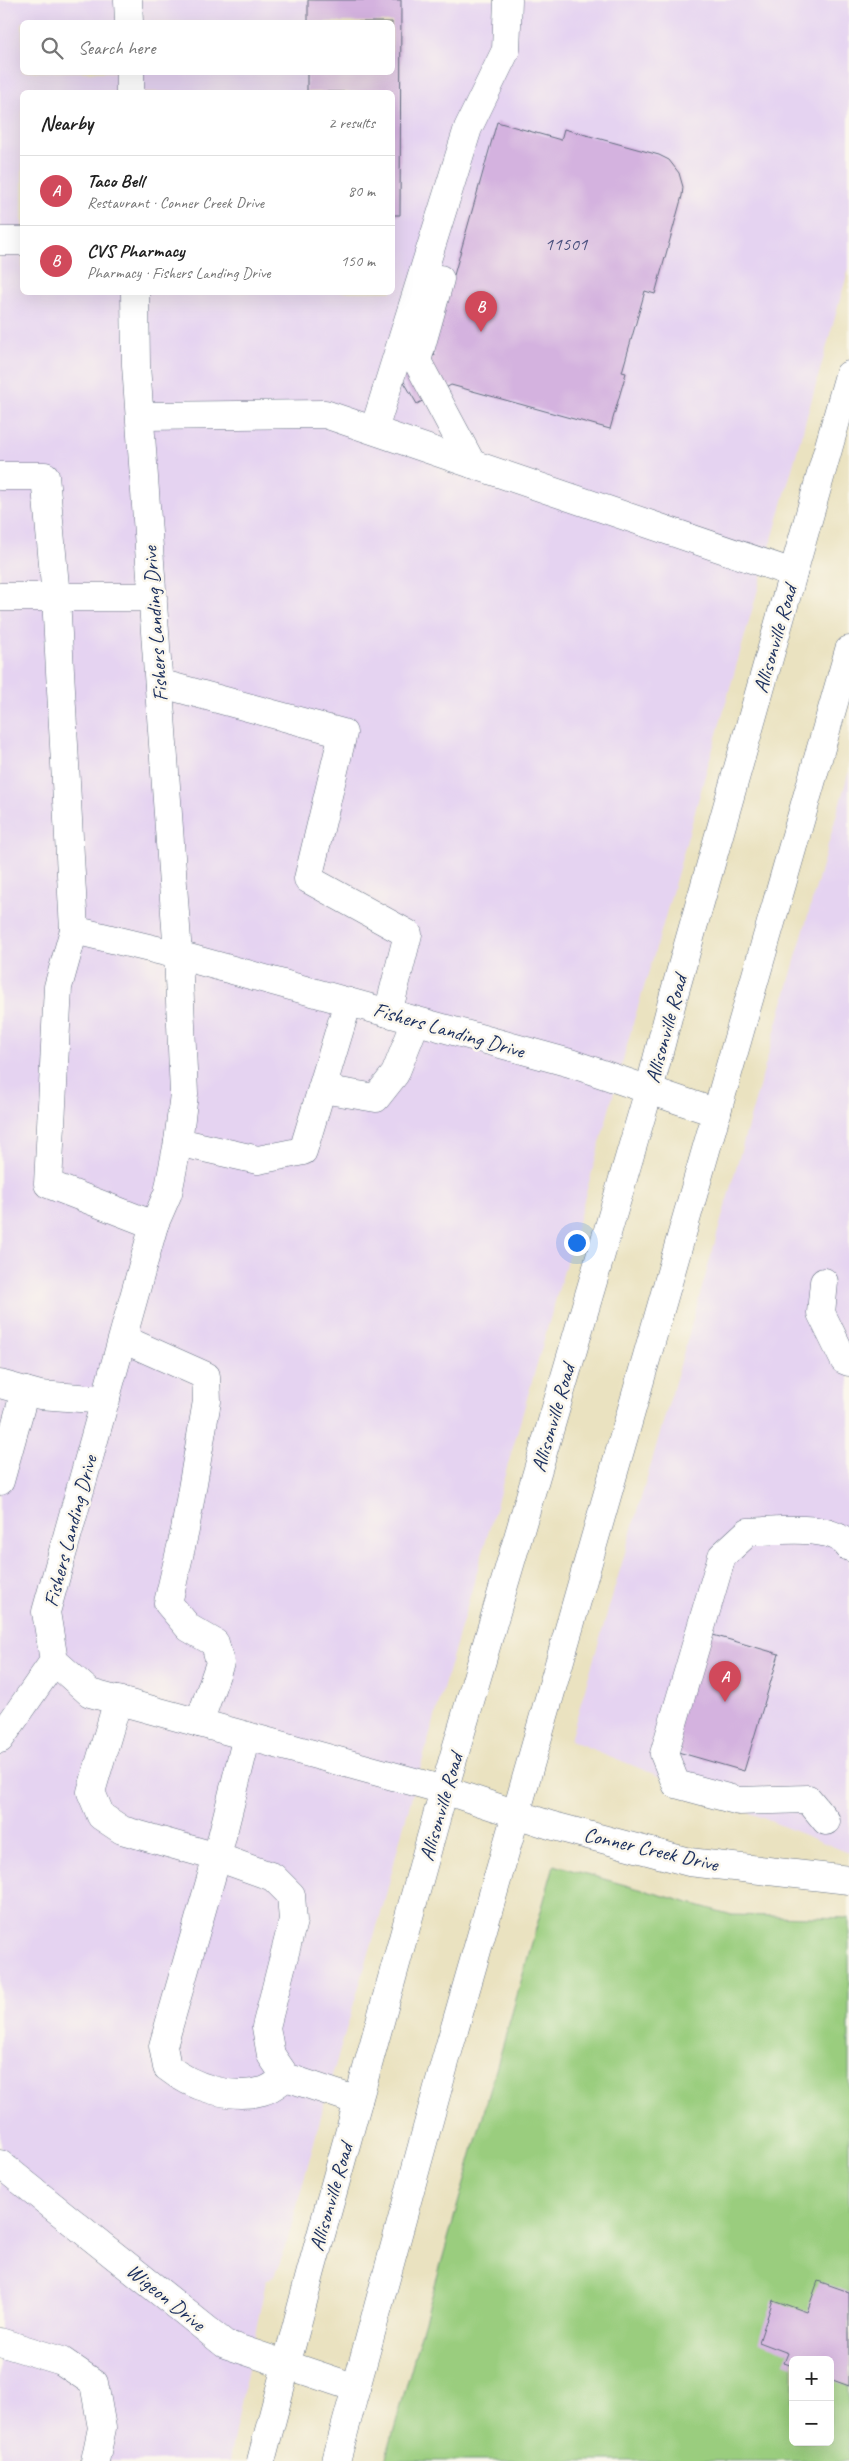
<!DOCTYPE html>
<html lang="en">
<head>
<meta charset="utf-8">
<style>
	body { margin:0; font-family:Caveat,sans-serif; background:#f6f6f6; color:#222 }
	.controls { position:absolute; right:15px; bottom:15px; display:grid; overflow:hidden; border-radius:8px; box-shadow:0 5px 20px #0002 }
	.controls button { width:45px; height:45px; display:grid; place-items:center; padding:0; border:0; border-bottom:1px solid #e0e0e0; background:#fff; color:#222; font:25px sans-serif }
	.you { position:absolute; left:576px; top:1242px; width:18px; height:18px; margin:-12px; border:4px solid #fff; border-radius:50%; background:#1a73e8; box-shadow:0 0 0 8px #1a73e833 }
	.badge { display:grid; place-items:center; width:32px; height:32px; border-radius:50%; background:#d1495b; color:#fff; font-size:16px; font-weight:700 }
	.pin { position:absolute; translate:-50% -41px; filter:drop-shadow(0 1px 2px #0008) }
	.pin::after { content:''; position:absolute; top:26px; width:18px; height:15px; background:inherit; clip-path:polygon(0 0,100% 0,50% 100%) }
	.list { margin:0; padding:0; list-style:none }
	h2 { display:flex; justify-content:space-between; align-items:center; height:65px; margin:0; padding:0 20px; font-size:21px }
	h2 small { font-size:16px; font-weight:400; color:#767676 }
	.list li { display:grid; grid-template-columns:32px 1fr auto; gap:15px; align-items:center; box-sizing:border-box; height:70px; padding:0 20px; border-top:1px solid #e0e0e0 }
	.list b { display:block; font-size:19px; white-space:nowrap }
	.list p { margin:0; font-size:16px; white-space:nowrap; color:#767676 }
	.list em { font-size:16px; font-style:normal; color:#767676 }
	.icon { flex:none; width:28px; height:28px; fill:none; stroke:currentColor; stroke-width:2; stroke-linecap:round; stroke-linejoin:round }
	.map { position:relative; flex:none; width:849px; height:2461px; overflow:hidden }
	.search { position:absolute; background:#fff; box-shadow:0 5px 20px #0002; left:20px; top:20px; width:375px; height:55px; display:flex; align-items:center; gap:12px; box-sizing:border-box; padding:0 18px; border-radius:8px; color:#767676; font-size:19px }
	.panel { position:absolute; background:#fff; box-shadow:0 5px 20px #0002; left:20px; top:90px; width:375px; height:205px; border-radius:8px }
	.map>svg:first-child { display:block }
</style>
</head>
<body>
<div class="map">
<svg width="849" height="2461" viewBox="0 0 849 2461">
	<rect width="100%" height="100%" fill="#fbf7ec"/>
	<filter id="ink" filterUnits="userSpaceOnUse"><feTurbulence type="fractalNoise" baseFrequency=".02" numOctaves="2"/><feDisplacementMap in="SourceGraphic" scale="10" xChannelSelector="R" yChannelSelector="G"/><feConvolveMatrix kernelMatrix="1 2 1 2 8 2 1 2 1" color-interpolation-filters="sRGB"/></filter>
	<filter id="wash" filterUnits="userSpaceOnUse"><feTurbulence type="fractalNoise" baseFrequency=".0096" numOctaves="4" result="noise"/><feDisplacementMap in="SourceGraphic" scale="20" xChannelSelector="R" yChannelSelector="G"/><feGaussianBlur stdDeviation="1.12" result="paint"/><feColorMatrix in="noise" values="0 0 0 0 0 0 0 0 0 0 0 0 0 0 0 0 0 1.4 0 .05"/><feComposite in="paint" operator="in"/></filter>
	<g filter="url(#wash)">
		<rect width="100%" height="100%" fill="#eae2c0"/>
		<g fill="#e5d3f1" fill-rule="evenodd">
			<path d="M0 0H849V268L660 935 634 1020 578 1222 401 1835 384 1903 328 2090 285 2250 274 2276 266 2281 229 2461H0ZM22 22H392V72H22ZM22 92H392V292H22Z"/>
			<polygon points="849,771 849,1853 570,1740 678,1372"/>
		</g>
		<path fill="#9acd7e" stroke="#5a7e6e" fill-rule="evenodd" d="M554 1865 732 1915 849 1918V2461H385ZM793 2360H830V2442H793Z"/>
		<g id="blocks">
			<g fill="#d4b2df">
				<polygon points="308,0 401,0 400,215 392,215 392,92 307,92 307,72 392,72 392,22 308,22"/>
				<polygon points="497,122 561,140 564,129 659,155 669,160 679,173 683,187 682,196 655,294 645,291 622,372 626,373 610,429 451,385 417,404 400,375 435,355 433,350"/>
				<polygon points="706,1633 779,1654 744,1771 671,1750"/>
				<polygon points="818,2281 849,2292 849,2386 830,2379 830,2360 793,2360 793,2366 784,2363 788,2353 759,2342 773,2300 807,2312"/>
			</g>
		</g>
	</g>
	<g filter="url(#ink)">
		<use href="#blocks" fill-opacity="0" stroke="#636e80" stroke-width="1"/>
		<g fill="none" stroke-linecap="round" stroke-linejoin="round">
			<defs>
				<g id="minor">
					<polyline points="128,0 129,22"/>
					<polyline points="130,72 130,92"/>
					<polyline points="0,241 22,241"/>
					<polyline points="440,279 417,361 472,464"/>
					<polyline points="135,292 136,365 178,955 184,1094 178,1142 168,1193 154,1225 46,1612 54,1661 90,1693 444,1790 550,1825 689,1862 849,1880"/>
					<polyline points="140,416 325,414 793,573"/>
					<polyline points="374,430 468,128 506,50 508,0"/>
					<polyline points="0,476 45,476 56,597 74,930 58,987 48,1184 154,1225"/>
					<polyline points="0,597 153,597"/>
					<polyline points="159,683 343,733 308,879 408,934 388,1013"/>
					<polyline points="74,930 178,955 570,1063 717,1113"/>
					<polyline points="322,1089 376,1098 395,1074 416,1021"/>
					<polyline points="178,1142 258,1160 303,1151 348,1002"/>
					<polyline points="824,1282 821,1313 844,1360 849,1362"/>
					<polyline points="123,1339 206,1376 207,1401 185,1530 168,1603 189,1628 215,1643 220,1663 199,1723"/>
					<polyline points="0,1384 40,1395 106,1400"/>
					<polyline points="0,1481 25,1391"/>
					<polyline points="118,1700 91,1792 101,1816 122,1830 217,1857 273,1877 291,1895 293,1921 266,2027 271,2055 286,2077 358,2101"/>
					<path d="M247 1736 217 1857 163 2046 167 2067C192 2087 231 2100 263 2091 271 2089 279 2082 286 2077"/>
					<polyline points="0,1739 54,1661"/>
					<path d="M826 1821 808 1799 739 1801 676 1784 664 1754 722 1556 748 1532C775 1531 832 1522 849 1547"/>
					<polyline points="0,2164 225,2344 356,2388"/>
					<polyline points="0,2342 62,2361 94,2383 102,2428 95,2461"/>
				</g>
				<g id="major">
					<polyline points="261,2461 311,2271 444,1790 649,1090 673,998 849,375"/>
					<polyline points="336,2461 445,2062 849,650"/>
				</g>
			</defs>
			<use href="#minor" stroke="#636e80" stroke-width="29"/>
			<use href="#major" stroke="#636e80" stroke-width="29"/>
			<use href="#minor" stroke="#fff" stroke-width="28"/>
			<use href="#major" stroke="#fff" stroke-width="28"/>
		</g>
	</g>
	<g text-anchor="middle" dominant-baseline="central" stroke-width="5" stroke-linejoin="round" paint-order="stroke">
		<g font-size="19" fill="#49507e">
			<text x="566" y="244">11501</text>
		</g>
		<g font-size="21" fill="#1b2f5e" stroke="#fbf7ec">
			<text transform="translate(155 624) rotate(-94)">Fishers Landing Drive</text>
			<text transform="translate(775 639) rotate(-74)">Allisonville Road</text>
			<text transform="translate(666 1029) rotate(-75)">Allisonville Road</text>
			<text transform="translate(449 1030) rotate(16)">Fishers Landing Drive</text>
			<text transform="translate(553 1418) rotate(-74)">Allisonville Road</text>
			<text transform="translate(70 1531) rotate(-75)">Fishers Landing Drive</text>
			<text transform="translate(441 1807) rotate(-74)">Allisonville Road</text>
			<text transform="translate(651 1849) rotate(13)">Conner Creek Drive</text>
			<text transform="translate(331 2197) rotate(-74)">Allisonville Road</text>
			<text transform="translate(166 2297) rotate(39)">Wigeon Drive</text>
		</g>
	</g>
</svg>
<div class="controls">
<button>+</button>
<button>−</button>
</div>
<div class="you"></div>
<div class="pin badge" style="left:725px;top:1702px">A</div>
<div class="pin badge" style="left:481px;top:332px">B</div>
<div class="search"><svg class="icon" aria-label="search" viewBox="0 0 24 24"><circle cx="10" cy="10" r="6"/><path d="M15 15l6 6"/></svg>Search here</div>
<section class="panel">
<h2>Nearby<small>2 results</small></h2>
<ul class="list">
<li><span class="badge">A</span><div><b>Taco Bell</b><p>Restaurant · Conner Creek Drive</p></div><em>80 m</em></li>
<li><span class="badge">B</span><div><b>CVS Pharmacy</b><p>Pharmacy · Fishers Landing Drive</p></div><em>150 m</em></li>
</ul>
</section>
</div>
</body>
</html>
